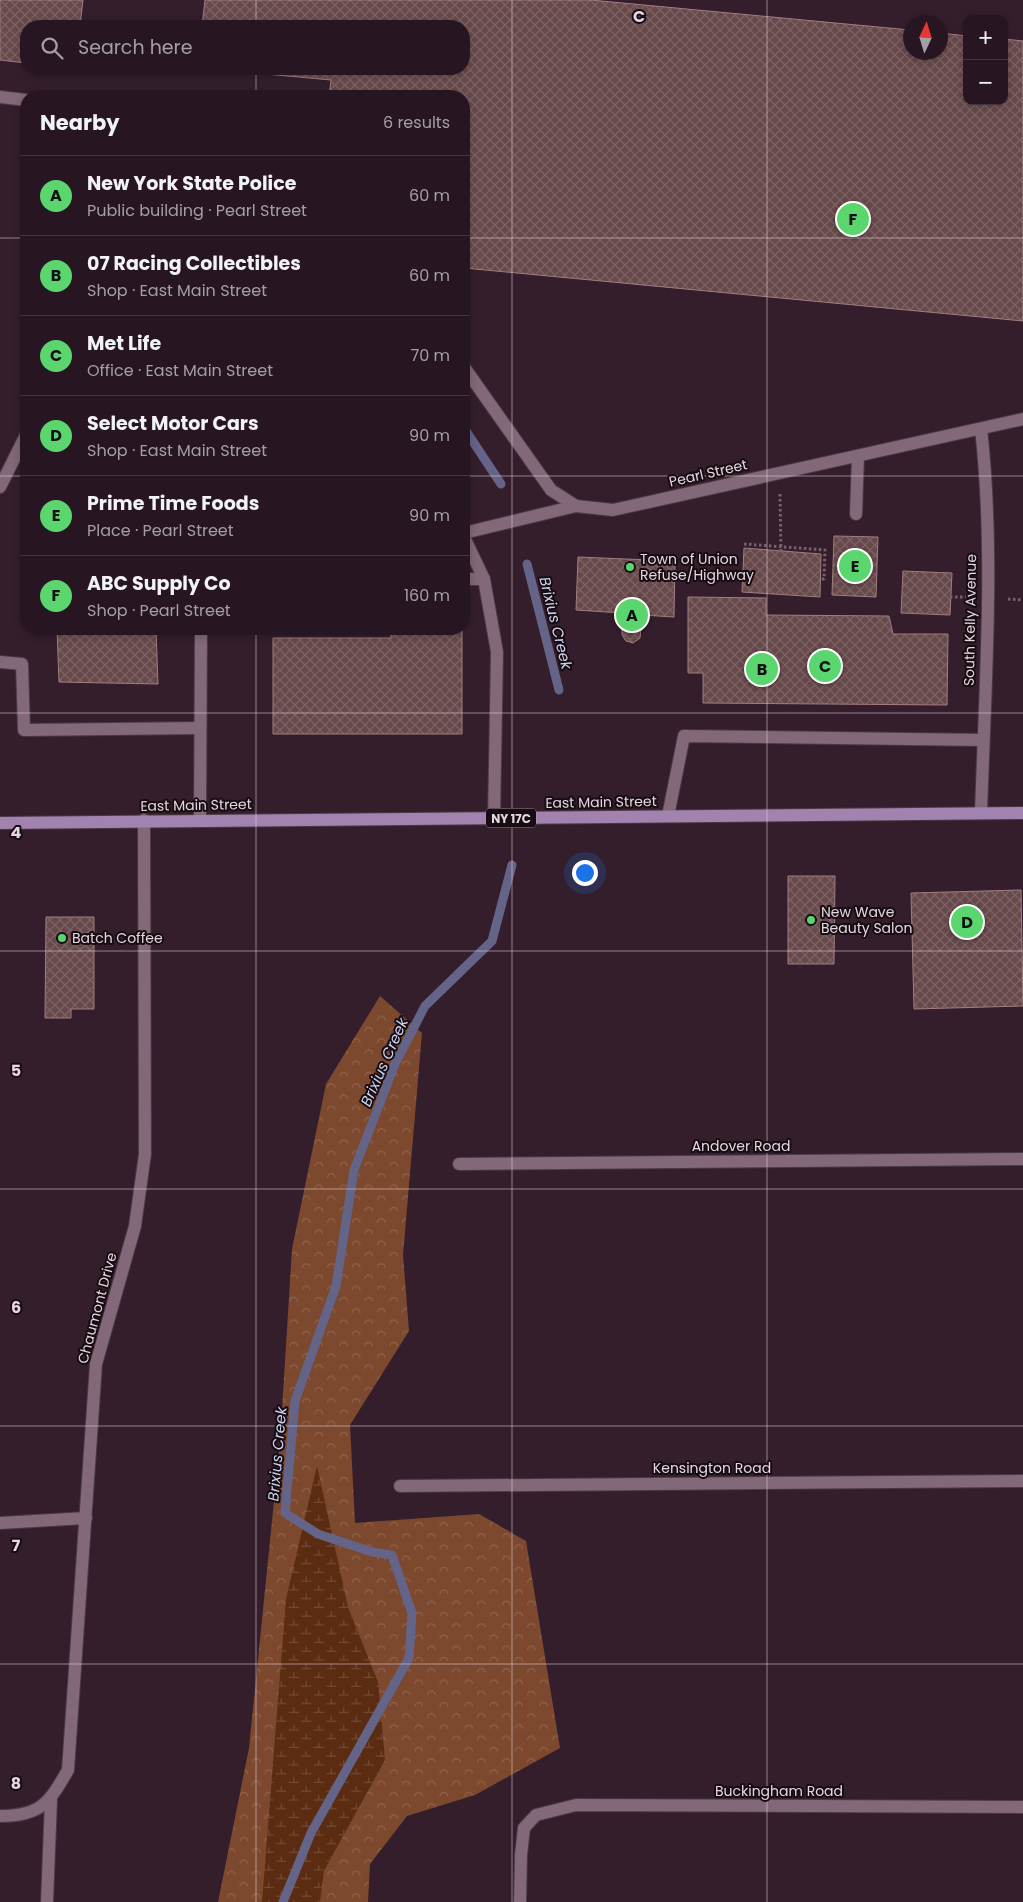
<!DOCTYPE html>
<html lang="en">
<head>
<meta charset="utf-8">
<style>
	body { margin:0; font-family:Poppins,sans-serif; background:#2f1f2a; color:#f1f3f6 }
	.controls { position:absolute; right:15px; top:15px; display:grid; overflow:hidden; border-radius:10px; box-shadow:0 2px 8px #0003 }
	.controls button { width:45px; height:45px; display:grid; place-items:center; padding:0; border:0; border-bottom:1px solid #43353f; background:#271621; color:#f1f3f6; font:25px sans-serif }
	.compass { position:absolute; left:903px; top:15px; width:45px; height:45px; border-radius:50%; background:#271621; box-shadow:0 2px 8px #0003; rotate:4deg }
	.you { position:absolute; left:584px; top:872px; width:18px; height:18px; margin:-12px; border:4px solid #fff; border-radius:50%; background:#1a73e8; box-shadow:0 0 0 8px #1a73e833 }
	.badge { display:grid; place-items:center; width:32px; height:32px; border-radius:50%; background:#5bd56e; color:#111; font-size:16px; font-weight:700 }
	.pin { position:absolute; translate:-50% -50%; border:2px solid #fff; box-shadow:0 1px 5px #0006 }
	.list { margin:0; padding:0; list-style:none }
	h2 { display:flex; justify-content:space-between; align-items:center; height:65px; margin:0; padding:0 20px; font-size:21px }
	h2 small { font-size:16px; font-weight:400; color:#a49fa5 }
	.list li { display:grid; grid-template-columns:32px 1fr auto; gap:15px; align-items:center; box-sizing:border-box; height:80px; padding:0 20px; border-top:1px solid #43353f }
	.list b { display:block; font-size:19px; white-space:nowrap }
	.list p { margin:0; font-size:16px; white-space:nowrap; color:#a49fa5 }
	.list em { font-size:16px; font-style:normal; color:#a49fa5 }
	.icon { flex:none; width:28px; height:28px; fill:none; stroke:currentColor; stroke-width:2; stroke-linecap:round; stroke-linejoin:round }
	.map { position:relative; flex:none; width:1023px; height:1902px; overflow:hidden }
	.search { position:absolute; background:#271621; box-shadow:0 2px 8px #0003; left:20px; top:20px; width:450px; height:55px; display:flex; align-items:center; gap:12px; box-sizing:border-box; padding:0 18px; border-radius:20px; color:#a49fa5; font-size:19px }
	.panel { position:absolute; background:#271621; box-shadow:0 2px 8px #0003; left:20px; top:90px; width:450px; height:545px; border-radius:20px }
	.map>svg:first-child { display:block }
</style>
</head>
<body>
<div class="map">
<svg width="1023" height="1902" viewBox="0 0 1023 1902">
	<defs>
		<pattern id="forest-crowns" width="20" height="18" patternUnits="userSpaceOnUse" patternTransform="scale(1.25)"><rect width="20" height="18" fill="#7d492e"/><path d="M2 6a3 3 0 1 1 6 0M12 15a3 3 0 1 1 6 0" fill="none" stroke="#8f624c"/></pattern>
		<pattern id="wetland-marsh" width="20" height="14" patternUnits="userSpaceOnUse" patternTransform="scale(1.25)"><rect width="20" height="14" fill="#5b2c12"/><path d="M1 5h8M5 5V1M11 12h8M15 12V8" fill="none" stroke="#724a34"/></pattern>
		<pattern id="building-cross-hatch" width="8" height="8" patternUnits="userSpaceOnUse" patternTransform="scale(1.25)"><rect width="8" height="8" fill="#67494b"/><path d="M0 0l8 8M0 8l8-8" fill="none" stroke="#7d6264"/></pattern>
	</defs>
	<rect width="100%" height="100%" fill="#341e2c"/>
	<polygon fill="url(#forest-crowns)" points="380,996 422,1033 403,1255 409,1331 350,1425 355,1523 479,1514 526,1541 560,1748 475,1795 407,1816 370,1864 368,1902 218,1902 249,1748 280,1442 292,1249 326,1084"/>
	<polygon fill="url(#wetland-marsh)" points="317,1466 348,1607 378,1682 385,1760 324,1871 320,1902 262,1902 286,1599"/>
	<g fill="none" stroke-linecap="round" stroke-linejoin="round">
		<g stroke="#646488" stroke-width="9">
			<polyline points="464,428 501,484"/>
			<polyline points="527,564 559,690"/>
			<polyline points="283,1902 311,1833 409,1658 412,1613 392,1555 372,1552 318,1534 285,1513 295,1401 336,1286 354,1170 395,1064 425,1006 492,941 512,865"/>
		</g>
	</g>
	<g fill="url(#building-cross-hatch)" stroke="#9f7e80">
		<polygon points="0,0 83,0 80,26 26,26 26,63 0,60"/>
		<polygon points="205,0 591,0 910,30 910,52 940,52 940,33 967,36 967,101 1004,101 1004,39 1023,41 1023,321 464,268 464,96 329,96 331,80 210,69 464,69 464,26 202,26"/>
		<polygon points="834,536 878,537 876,597 832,595"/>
		<polygon points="744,548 821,554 820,597 742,592"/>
		<polygon points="578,557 675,561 674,617 642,615 640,638 633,643 626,641 622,635 622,613 576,610"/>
		<polygon points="903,571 952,573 950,615 901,613"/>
		<polygon points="688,597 766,598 766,615 889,616 893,634 948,634 947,705 703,703 703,673 688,673"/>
		<polygon points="57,629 156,629 158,684 59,682"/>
		<polygon points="391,629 462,629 462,734 273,734 273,638 391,638"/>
		<polygon points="788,876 835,876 834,964 788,964"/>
		<polygon points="1021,890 1023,1006 914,1009 911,893"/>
		<polygon points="46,917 94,917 94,1009 71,1009 71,1018 45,1018"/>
	</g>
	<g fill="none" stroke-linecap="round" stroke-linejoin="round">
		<defs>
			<g id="minor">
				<polyline points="0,97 26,100"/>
				<polyline points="464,367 551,490 576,506 613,510 1023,419"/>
				<polyline points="0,487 26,435"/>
				<polyline points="856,514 858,456"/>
				<polyline points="464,533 576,506"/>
				<polyline points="464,537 484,579 497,652 494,818"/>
				<polyline points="464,579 484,579"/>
				<polyline points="0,662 22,664 24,730 200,728"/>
				<path d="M981 813C985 688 995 552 981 429"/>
				<polyline points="668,816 684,736 983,740"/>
				<polyline points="200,820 201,629"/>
				<polyline points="459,1164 1023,1159"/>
				<polyline points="400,1486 1023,1481"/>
				<polyline points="0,1523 86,1518"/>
				<path d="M0 1816C41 1816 49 1803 68 1770L96 1364 135 1226 145 1154 144 820"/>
				<polyline points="47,1902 51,1800"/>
				<polyline points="520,1902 521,1855 524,1828 536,1815 576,1805 1023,1807"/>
			</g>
			<polyline id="major" points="0,823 1023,813"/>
		</defs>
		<use href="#minor" stroke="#4b3945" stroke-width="14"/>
		<use href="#major" stroke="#4b3945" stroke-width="14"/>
		<g stroke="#75626e" stroke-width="3" stroke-dasharray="2.5 2.5" stroke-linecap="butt">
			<polyline points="780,494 781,551"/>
			<polyline points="744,544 825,550 824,579 821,579"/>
			<polyline points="950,597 967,597"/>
			<polyline points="1008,599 1023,600"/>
		</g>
		<use href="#minor" stroke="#826878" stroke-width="12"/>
		<use href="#major" stroke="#a283af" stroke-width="12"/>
	</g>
	<path fill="none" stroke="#e5d6df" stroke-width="1" stroke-opacity="0.55" d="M256 0V26M512 0V1902M767 0V1902M256 69V96M0 238H26M464 238H1023M0 476H26M464 476H1023M256 629V1902M0 713H1023M0 951H1023M0 1189H1023M0 1426H1023M0 1664H1023"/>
	<g fill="#5bd56e" stroke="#160c12" stroke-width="2">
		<circle cx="630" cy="567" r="5"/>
		<circle cx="811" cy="920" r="5"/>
		<circle cx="62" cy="938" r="5"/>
	</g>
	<g text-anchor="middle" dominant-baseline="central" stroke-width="4" stroke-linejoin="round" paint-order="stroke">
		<rect fill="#160c12" stroke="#a799a2" stroke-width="1" x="486" y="808.5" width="50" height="19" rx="4"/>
		<g font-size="12" font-weight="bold" fill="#e5d6df">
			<text x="511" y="818">NY 17C</text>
		</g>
		<g font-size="14" fill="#e5d6df" stroke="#160c12">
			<text transform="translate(708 473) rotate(-13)">Pearl Street</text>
			<text transform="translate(970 620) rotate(-89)">South Kelly Avenue</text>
			<text transform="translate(601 802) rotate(-1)">East Main Street</text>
			<text transform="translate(196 805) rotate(-1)">East Main Street</text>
			<text x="741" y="1146">Andover Road</text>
			<text transform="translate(97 1308) rotate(-75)">Chaumont Drive</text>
			<text x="712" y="1468">Kensington Road</text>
			<text x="779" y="1791">Buckingham Road</text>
		</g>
		<g font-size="14" fill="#e5d6df" stroke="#160c12" text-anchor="start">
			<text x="640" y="559">Town of Union<tspan x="640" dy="16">Refuse/Highway</tspan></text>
			<text x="821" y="912">New Wave<tspan x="821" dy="16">Beauty Salon</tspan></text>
			<text x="72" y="938">Batch Coffee</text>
		</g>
		<g font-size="15" font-style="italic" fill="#cdd5f4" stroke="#160c12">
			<text transform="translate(556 623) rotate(76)">Brixius Creek</text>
			<text transform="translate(384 1062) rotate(-66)">Brixius Creek</text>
			<text transform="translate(277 1454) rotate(-85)">Brixius Creek</text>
		</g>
	</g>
	<g font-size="16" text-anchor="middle" font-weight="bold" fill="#e5d6df" stroke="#160c12" stroke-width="4" stroke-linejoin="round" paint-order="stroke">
		<text x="639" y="22">C</text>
		<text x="16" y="838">4</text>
		<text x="16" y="1076">5</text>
		<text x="16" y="1313">6</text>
		<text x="16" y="1551">7</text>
		<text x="16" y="1789">8</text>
	</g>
</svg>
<div class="controls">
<button>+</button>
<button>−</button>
</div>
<svg class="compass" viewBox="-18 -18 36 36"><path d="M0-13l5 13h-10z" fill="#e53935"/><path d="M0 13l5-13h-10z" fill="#a49fa5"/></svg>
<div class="you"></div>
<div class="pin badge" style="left:632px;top:615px">A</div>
<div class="pin badge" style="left:762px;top:669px">B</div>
<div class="pin badge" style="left:825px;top:666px">C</div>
<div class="pin badge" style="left:967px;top:922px">D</div>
<div class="pin badge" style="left:855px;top:566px">E</div>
<div class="pin badge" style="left:853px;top:219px">F</div>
<div class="search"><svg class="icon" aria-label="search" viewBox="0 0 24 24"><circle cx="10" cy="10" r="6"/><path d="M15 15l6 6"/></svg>Search here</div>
<section class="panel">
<h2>Nearby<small>6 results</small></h2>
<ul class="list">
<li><span class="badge">A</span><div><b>New York State Police</b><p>Public building · Pearl Street</p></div><em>60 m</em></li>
<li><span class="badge">B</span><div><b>07 Racing Collectibles</b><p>Shop · East Main Street</p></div><em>60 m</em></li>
<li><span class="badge">C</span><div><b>Met Life</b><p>Office · East Main Street</p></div><em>70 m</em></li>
<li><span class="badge">D</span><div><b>Select Motor Cars</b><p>Shop · East Main Street</p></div><em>90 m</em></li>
<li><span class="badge">E</span><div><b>Prime Time Foods</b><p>Place · Pearl Street</p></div><em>90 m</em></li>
<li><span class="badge">F</span><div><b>ABC Supply Co</b><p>Shop · Pearl Street</p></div><em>160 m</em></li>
</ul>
</section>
</div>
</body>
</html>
